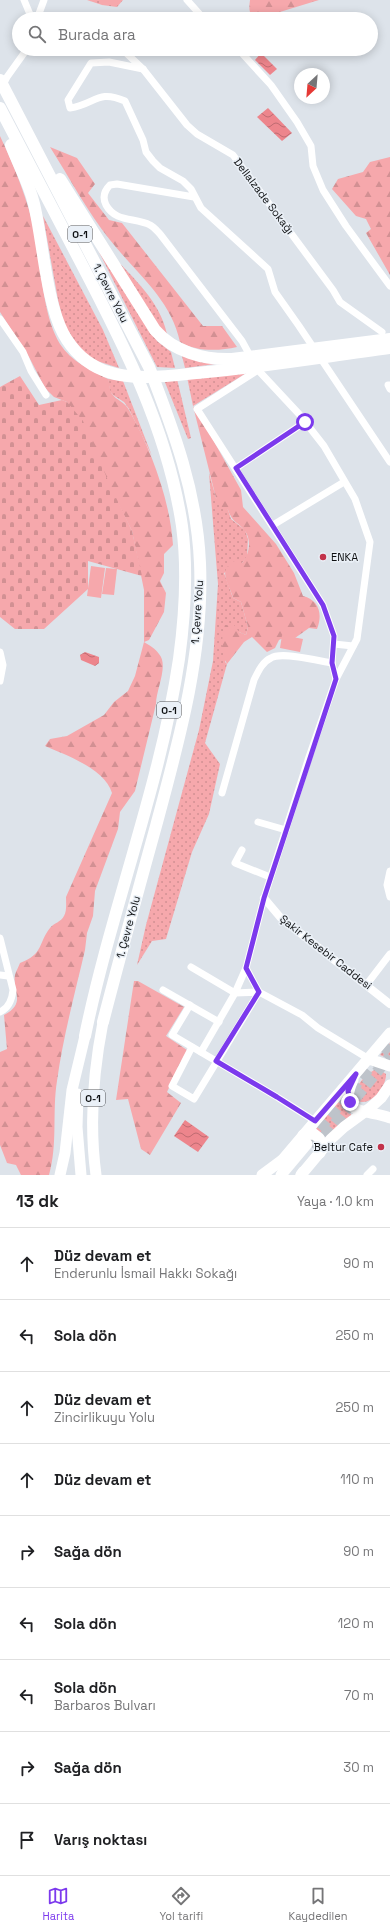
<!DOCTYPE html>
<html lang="tr">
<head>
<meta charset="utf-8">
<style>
	body { margin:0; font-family:"Space Grotesk",sans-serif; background:#f2f2f2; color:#202124 }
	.compass { position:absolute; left:294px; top:68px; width:36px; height:36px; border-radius:50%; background:#fff; box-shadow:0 2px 10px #0003; rotate:206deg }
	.stop { position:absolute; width:12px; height:12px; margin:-9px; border:3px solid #7c3aed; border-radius:50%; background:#fff }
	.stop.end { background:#7c3aed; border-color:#fff; box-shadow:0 1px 4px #0008 }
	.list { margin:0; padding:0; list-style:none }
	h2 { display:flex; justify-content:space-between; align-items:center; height:52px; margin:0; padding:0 16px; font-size:17px }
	h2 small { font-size:13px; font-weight:400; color:#757577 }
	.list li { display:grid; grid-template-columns:26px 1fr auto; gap:12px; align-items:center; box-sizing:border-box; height:72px; padding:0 16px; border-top:1px solid #e0e0e0 }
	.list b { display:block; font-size:15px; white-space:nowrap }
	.list p { margin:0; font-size:13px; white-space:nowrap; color:#757577 }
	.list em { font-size:13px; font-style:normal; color:#757577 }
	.icon { flex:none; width:22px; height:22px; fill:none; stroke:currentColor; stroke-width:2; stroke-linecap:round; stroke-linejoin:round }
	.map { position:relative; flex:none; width:390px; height:1175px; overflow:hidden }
	.search { position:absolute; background:#fff; box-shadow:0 2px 10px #0003; left:12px; right:12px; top:12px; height:44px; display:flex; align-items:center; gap:10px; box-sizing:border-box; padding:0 14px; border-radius:22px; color:#757577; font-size:15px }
	.sheet { height:700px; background:#fff }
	nav { display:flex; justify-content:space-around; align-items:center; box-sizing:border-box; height:56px; border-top:1px solid #e0e0e0; background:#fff; font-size:11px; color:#757577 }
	nav a { display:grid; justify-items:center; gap:2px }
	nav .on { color:#7c3aed }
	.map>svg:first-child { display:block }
</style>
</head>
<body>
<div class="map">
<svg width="390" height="1175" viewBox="0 0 390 1175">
	<defs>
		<pattern id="green-dots" width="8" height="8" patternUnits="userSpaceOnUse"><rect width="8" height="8" fill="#f6a8ac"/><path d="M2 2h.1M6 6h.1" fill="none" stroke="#d29093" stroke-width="1.8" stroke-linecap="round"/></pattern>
		<pattern id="forest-firs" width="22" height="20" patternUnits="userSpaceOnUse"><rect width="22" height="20" fill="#f6a8ac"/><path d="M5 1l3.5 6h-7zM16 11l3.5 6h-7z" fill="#d29093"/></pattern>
		<pattern id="cemetery-stones" width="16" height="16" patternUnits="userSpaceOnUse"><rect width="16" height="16" fill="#f6a8ac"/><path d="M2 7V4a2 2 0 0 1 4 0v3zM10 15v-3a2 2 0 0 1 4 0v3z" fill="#d29093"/></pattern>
		<pattern id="water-waves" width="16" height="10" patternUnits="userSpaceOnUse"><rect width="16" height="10" fill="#ed858c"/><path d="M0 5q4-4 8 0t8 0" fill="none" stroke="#be6b71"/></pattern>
	</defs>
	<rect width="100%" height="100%" fill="#dde3ea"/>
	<g fill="url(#green-dots)">
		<polygon points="87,0 123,0 117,7 102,5"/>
		<polygon points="43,216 103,330 119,368 97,361 85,354 65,328 58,300"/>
		<polygon points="98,250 157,341 171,352 175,368 157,367"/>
		<path d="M112 255C133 278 160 301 167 334L159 327Z"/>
		<polygon points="182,356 215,364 185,368"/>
		<polygon points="248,372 193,406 187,377"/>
		<polygon points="108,379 123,381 152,456 129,409 124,402 113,395 110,391"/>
		<polygon points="177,379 191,438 188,439 164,380"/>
		<polygon points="209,473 216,498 228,510 231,519 245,530 248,539 247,557 242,563 224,573 233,598 241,602 248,627 246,635 239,632 225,662 227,664 205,743 220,764 209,814 192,852 166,939 152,941 137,965 146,925 199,730 213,661 218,584"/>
		<polygon points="390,1043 390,1059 380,1055"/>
		<path d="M378 1069 386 1074C387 1087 366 1113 354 1097 355 1086 367 1071 378 1069Z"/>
		<polygon points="340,1099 345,1109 351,1114 351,1116 326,1137 316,1129"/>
	</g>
	<g fill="url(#forest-firs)">
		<path d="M250 0H319L257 19C248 15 249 8 250 0Z"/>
		<path d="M0 136C15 168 28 200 35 234 42 268 42 314 60 344 71 361 90 370 108 379 110 383 109 390 112 394 116 400 125 402 129 410 151 449 170 500 173 545L164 554V573L160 581 166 593 164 612 149 640 144 642C149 645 156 649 159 654 169 665 156 690 156 704L135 791 120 812 118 829 95 891 93 916 87 933 85 950C75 993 63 1037 57 1081 52 1112 58 1144 49 1175H21L16 1165 7 1163 0 1145V1052L7 1049 4 1015C27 1003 12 991 15 975 16 971 19 966 20 963 44 954 38 943 50 928 54 923 61 922 64 916 67 911 66 903 66 897L112 793C105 769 66 755 45 746L50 739 67 736 104 715 114 702 128 691 135 676 144 642V590L132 531 67 402 54 397 45 388 29 357 0 312Z"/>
		<path d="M50 147 77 158 95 184 88 193 109 220 122 223 203 326H222L237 347C219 351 197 352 180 342 171 299 136 273 110 240 87 211 69 177 50 147Z"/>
		<polygon points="390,157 390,275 366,233 371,229 366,219 356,216 332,189 338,179 363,172 370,162"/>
		<path d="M193 406 202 420 241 490 243 507 276 544 294 573 303 596C319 600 323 614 317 629L309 628 295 638 286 637 279 640 275 648 267 652 252 637 244 642 227 664C221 653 221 636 225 625H234L239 632 246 635 248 627 241 602 233 598C229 583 217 572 234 561L242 563C249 555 252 541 245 531 239 522 233 524 228 510L220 506 216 498Z"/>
		<polygon points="134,981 138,981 184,1007 166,1036 187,1050 167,1092 181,1103 150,1155 141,1149 128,1099 116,1100"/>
	</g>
	<polygon fill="url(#cemetery-stones)" points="20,376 39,405 62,400 67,402 83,421 109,483 132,531 142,576 88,561 88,589 44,629 15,629 0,617 0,387"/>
	<g fill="#f6a8ac">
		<polygon points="105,0 118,0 117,5 105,4"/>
		<polygon points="91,566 105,568 101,598 87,596"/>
		<polygon points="106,568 117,569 114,595 102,594"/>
		<polygon points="282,635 303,639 300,652 280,648"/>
	</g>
	<g fill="url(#water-waves)">
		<polygon points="261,53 277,69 270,75 255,60"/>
		<polygon points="268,108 292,133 282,141 257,117"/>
		<polygon points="85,652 99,657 99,663 95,666 81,660 80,655"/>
		<polygon points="185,1120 209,1137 198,1152 174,1136"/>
	</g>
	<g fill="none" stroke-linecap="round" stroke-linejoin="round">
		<g stroke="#bec3ca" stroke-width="11" stroke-dasharray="11 5.5" stroke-linecap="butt">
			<polyline points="309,1142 390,1043"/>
			<polyline points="314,1149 390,1056"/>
		</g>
		<g stroke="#fff" stroke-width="7">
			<polyline points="24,0 32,19"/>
			<polyline points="187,0 204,19"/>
			<polyline points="37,19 44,0"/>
			<polyline points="122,49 143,69 187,125 197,134 233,155 333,290 340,302 382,332"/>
			<polyline points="238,49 271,85 297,122 311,146 313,166 323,190 346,226 390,286"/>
			<path d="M143 69 109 62 91 63 68 100 70 108C96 104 97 89 125 101L143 140 146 152 153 161 160 168 183 181 191 189 201 208 268 269 275 292 299 326 390 462"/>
			<polyline points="2,87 7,77 27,49"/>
			<path d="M194 197 117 184 110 185C104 191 102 197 106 205 116 223 135 217 150 225 154 227 157 231 160 234L242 341 258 370 299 414 324 446 355 499 370 542 357 639 336 679 308 760 264 898 246 968 259 992 302 1015 318 1028 369 1059"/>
			<polyline points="0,319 23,352 31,371 46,395"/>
			<polyline points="258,370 197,409 323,605 334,636 332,663 336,679"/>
			<polyline points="390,385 388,385 390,389"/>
			<polyline points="236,468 305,422"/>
			<polyline points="273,525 344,482"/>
			<polyline points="334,644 353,646"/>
			<polyline points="0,652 3,665 0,681"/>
			<path d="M222 793 254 680C258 672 262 662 271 658 281 651 319 661 332 663"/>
			<polyline points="258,822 286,830"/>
			<polyline points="242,850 235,863 270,877"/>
			<polyline points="390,871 387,885 390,897"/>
			<path d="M0 938 13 990C12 1000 9 1008 0 1012"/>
			<polyline points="191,967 235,993 201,1052"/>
			<polyline points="0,975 8,976"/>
			<polyline points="367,984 390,954"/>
			<polyline points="163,990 219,1022"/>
			<polyline points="190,1005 172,1035 277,1097 315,1121"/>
			<polyline points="192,1047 172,1086 194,1099 259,992 235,993 246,968"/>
			<polyline points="367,1175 373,1169"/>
		</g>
		<polyline stroke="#fff" stroke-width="8" points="264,898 280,917 390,1004"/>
		<g stroke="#fff" stroke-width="11">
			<polyline points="369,1059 390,1066"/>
			<path d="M353 1080C336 1117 369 1109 390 1118"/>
			<polyline points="303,1135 314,1134 319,1138 322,1145 320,1153"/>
			<polyline points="278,1165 390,1033"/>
			<polyline points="281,1175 307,1144"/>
			<polyline points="301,1175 331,1139 344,1127 370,1108 381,1098 390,1085"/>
		</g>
		<g stroke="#fff" stroke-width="11">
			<polyline points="78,1094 77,1127 81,1175"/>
			<polyline points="60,1175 65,1153 72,1090 85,1036"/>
			<path d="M96 1175C89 1123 93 1073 103 1022"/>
			<polyline points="262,1175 285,1158"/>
			<polyline points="301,1175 303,1172"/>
		</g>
		<g stroke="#fff" stroke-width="12">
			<path d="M0 80 149 367C174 431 197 493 200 563 204 652 179 741 156 826 138 891 120 956 103 1022"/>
			<path d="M0 108C27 159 53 210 80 261 124 345 168 431 182 526 188 570 185 615 179 659 160 787 111 909 85 1036"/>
			<path d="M11 145C18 164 29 183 34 204 43 242 46 300 63 333 72 350 87 364 105 371 136 382 175 375 207 372 268 366 329 356 390 348"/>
			<path d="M60 179 155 330C174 352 204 360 232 359L390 339"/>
		</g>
	</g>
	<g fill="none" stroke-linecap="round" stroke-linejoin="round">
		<polyline stroke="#7c3aed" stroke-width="5" points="305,422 236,468 323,605 334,636 332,663 336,679 264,898 246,968 259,992 216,1061 277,1097 315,1121 356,1074 348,1091 350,1102"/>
	</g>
	<g fill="#c2324a" stroke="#eaf0f7" stroke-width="1.5">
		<circle cx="323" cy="557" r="4"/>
		<circle cx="381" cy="1147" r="4"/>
	</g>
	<g text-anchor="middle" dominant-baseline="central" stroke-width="3" stroke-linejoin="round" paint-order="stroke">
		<g fill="#eaf0f7" stroke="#505357" stroke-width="1">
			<rect x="68" y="226" width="24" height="16" rx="3"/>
			<rect x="157" y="702" width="24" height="16" rx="3"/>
			<rect x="81" y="1090" width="24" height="16" rx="3"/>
		</g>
		<g font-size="10" font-weight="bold" fill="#0e1012">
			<text x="80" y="234">O-1</text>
			<text x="169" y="710">O-1</text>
			<text x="93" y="1098">O-1</text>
		</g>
		<g font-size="11" fill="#0e1012" stroke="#eaf0f7">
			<text transform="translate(264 196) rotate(53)">Dellalzade Sokağı</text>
			<text transform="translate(111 293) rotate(63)">1. Çevre Yolu</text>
			<text transform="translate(197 612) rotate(-86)">1. Çevre Yolu</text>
			<text transform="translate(128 927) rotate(-75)">1. Çevre Yolu</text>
			<text transform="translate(326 952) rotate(38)">Şakir Kesebir Caddesi</text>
		</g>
		<g font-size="11" fill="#0e1012" stroke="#eaf0f7" text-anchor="start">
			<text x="331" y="557">ENKA</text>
			<text x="373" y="1147" text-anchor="end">Beltur Cafe</text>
		</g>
	</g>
</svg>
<svg class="compass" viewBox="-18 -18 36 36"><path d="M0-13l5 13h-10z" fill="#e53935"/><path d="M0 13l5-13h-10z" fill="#757577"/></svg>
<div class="stop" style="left:305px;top:422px"></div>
<div class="stop end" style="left:350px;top:1102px"></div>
<div class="search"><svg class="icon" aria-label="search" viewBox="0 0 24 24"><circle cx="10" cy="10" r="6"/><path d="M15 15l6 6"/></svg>Burada ara</div>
</div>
<section class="sheet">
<h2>13 dk<small>Yaya · 1.0 km</small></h2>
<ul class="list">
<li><svg class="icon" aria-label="ahead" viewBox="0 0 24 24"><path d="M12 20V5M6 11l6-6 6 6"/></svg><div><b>Düz devam et</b><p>Enderunlu İsmail Hakkı Sokağı</p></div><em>90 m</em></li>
<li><svg class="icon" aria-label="left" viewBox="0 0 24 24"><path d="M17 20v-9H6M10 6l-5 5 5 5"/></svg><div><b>Sola dön</b></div><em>250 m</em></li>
<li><svg class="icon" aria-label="ahead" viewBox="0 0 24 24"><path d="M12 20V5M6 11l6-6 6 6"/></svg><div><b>Düz devam et</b><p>Zincirlikuyu Yolu</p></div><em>250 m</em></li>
<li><svg class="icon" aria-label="ahead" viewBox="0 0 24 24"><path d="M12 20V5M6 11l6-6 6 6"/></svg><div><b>Düz devam et</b></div><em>110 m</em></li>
<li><svg class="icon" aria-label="right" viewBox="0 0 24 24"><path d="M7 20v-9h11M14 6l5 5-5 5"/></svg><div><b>Sağa dön</b></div><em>90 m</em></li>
<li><svg class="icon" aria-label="left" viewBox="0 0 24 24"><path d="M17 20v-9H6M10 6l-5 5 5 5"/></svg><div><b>Sola dön</b></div><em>120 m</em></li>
<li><svg class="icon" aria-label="left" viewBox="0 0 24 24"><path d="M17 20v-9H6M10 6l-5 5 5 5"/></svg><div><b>Sola dön</b><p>Barbaros Bulvarı</p></div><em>70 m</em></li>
<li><svg class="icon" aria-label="right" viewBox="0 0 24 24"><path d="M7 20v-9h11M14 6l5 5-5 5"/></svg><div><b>Sağa dön</b></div><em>30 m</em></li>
<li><svg class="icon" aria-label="arrive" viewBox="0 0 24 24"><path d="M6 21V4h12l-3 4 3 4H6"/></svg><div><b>Varış noktası</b></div></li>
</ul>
</section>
<nav>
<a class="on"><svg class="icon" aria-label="map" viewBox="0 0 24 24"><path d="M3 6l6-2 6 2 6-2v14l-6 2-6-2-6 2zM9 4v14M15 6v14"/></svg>Harita</a>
<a><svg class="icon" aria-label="directions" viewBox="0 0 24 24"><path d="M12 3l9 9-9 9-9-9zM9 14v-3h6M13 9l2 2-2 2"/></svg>Yol tarifi</a>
<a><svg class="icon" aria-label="saved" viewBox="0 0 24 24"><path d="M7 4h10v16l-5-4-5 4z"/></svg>Kaydedilen</a>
</nav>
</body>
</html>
